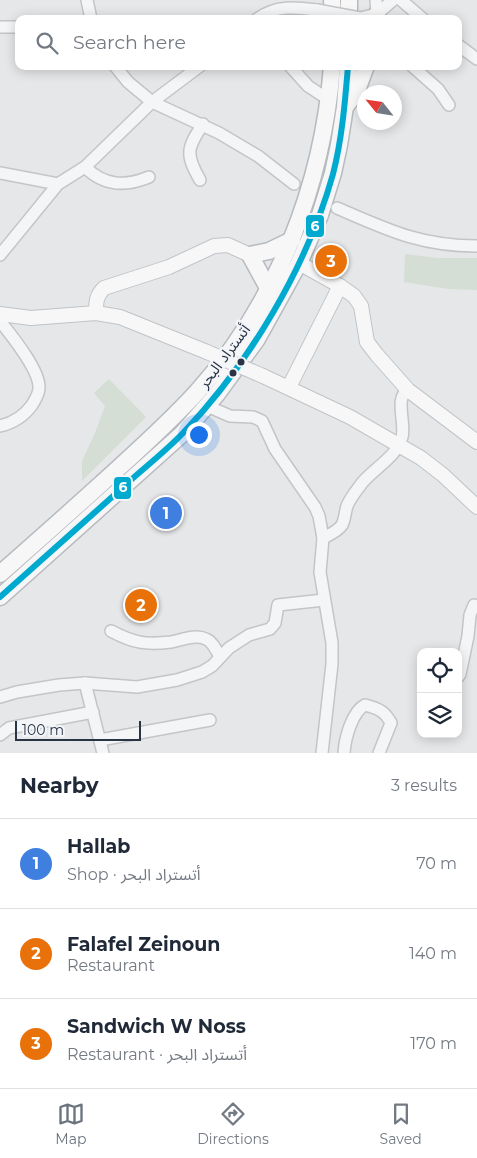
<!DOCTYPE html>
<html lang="en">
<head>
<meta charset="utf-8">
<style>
	body { margin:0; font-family:Montserrat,"Noto Sans Arabic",sans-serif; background:#f6f6f7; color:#1f2937 }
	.controls { position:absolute; right:15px; bottom:15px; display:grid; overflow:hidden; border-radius:10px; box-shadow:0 2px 12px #0003 }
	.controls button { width:45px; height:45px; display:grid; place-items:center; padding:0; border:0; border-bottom:1px solid #e0e1e3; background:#fff; color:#1f2937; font:25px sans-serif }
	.compass { position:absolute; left:357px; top:85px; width:45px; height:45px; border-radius:50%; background:#fff; box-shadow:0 2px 12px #0003; rotate:300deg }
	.scale { position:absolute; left:15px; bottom:12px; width:126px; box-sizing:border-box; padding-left:5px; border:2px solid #293445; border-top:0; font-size:14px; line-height:18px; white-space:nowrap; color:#293445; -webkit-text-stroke:4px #f3f5f9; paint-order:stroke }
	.you { position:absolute; left:198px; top:434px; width:18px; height:18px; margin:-12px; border:4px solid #fff; border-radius:50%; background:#1a73e8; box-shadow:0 0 0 8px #1a73e833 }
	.badge { display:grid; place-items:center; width:32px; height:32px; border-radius:50%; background:#6b737e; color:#fff; font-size:16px; font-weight:700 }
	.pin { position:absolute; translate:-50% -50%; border:2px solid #fff; box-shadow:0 1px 5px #0006 }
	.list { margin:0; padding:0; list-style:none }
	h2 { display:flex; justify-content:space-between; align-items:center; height:65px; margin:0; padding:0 20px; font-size:21px }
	h2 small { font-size:16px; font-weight:400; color:#747a83 }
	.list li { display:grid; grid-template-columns:32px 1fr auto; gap:15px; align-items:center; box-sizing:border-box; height:90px; padding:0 20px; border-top:1px solid #e0e1e3 }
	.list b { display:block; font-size:19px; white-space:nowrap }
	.list p { margin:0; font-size:16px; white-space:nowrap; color:#747a83 }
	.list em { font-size:16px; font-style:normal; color:#747a83 }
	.icon { flex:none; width:28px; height:28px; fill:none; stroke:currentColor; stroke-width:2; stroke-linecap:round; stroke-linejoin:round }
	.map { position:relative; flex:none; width:477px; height:753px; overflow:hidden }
	.search { position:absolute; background:#fff; box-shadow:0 2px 12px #0003; left:15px; right:15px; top:15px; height:55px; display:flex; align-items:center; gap:12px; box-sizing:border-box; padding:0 18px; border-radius:10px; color:#747a83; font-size:19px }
	.sheet { height:335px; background:#fff }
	nav { display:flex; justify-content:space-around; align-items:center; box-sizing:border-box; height:70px; border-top:1px solid #e0e1e3; background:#fff; font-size:14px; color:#747a83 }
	nav a { display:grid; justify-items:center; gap:2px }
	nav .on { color:#6b737e }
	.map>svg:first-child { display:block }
</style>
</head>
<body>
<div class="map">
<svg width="477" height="753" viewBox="0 0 477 753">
	<rect width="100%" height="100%" fill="#e5e7e9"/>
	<g fill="#d5ded4">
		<polygon points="405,254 437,258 477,258 477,290 448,289 404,282"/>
		<polygon points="109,379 146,417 82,481 82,461 95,433 105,406 94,393"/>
	</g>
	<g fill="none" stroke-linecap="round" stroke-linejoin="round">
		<defs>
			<g id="minor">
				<polyline points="87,0 91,19"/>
				<polyline points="376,0 377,14"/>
				<polyline points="401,0 423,19"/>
				<polyline points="360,18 377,14 393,0"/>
				<path d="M257 19C276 5 295 7 317 10"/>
				<polyline points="0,27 19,27"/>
				<polyline points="458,45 477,59"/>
				<polyline points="115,66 128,82 152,102 219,133 258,156 294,184"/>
				<polyline points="290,66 308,86 329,100"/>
				<polyline points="412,66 438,89 449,105"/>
				<path d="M85 167C104 186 125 187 149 177"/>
				<polyline points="0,173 58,184"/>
				<path d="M200 180C185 154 187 148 203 124"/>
				<path d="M337 208C388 230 420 246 477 246"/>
				<polyline points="0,255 58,184 85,167 152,102 200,66"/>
				<path d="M0 321C11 335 40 370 39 388 39 394 35 400 32 405 24 416 13 423 0 426"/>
				<polyline points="207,406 230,416 253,417 262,421 275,449 315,507 319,516 323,538 320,572 332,643 332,664 322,753"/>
				<path d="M323 538C329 535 338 531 342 525 345 519 345 512 347 506 350 498 357 490 362 483 374 468 397 457 402 437 406 423 394 398 408 390"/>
				<path d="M111 631C134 643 145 645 171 642 182 640 195 634 206 639 213 642 216 650 220 657"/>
				<polyline points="458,677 460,674 468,636 470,615 474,605 477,606"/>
				<polyline points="85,683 103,753"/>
				<polyline points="0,697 17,692 59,685 85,683 137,687 177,680 202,672 212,666 229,648 249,635 270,629 275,623 278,605 324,600"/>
				<polyline points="0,735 9,728 93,712"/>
				<polyline points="100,740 210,720"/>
				<path d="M344 753C345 738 352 712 365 705 377 708 385 711 391 723L379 753"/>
			</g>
			<g id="major">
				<polyline points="299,263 340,286 354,296 361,306 367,342 377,355 408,390 477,442"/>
				<path d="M96 313C96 302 96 296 104 288L169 267 214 246 228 245 250 255"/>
				<polyline points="0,314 31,318 96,313 120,317 207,352"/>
				<polyline points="263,376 350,417 421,458 443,475 477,507"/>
				<polyline points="289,387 340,286"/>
			</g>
			<g id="highway">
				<polyline points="332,0 333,19"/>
				<polyline points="349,0 349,19"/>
				<polyline points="376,19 377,14"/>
				<polyline points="345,107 356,93 366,66"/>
				<polyline points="268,288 250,255 269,251 292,240"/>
				<path d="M0 574C34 544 68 514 101 484 134 454 167 425 197 392 277 303 323 185 332 66"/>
				<polyline points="0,597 182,434 217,394 257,339 299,263 320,215 333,173 339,145 345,107 348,66"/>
			</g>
		</defs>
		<use href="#minor" stroke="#c3c5c7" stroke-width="14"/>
		<use href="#major" stroke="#c0c4c7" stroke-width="16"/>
		<use href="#highway" stroke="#b7babe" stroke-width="19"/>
		<use href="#minor" stroke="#f4f5f6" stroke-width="11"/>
		<use href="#major" stroke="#f7f7f8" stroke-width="14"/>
		<use href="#highway" stroke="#f7f7f8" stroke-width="16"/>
		<defs>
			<polyline id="minor-bridge" points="317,10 360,18"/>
			<polyline id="major-bridge" points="207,352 263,376"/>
		</defs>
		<use href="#minor-bridge" stroke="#c3c5c7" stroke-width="14" stroke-linecap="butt"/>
		<use href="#major-bridge" stroke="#c0c4c7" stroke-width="16" stroke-linecap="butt"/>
		<use href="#minor-bridge" stroke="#f4f5f6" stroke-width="11"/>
		<use href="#major-bridge" stroke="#f7f7f8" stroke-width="14"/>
		<defs>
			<path id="bus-1" d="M0 597C40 561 81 525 121 489 141 470 164 453 183 433 249 364 307 267 333 174 342 139 345 102 348 66"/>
		</defs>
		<use href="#bus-1" stroke="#f3f5f9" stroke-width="10"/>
		<use href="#bus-1" stroke="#00a9ce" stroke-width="6"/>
	</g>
	<g fill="#293445" stroke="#f3f5f9" stroke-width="2">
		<circle cx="241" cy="362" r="4.5"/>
		<circle cx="233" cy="373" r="4.5"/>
	</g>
	<g text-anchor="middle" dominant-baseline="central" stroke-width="5" stroke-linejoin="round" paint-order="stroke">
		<g font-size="15" fill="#293445" stroke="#f3f5f9">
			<text transform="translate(224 356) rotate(-53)">أتستراد البحر</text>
		</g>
	</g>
	<g stroke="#f3f5f9" stroke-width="2">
		<rect x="305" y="214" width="20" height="24" rx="5" fill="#00a9ce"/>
		<rect x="113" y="476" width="19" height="24" rx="5" fill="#00a9ce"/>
	</g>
	<g font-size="14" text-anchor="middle" font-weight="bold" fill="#fff">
		<text x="315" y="231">6</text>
		<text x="123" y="492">6</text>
	</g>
</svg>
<div class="controls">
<button><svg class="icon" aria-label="locate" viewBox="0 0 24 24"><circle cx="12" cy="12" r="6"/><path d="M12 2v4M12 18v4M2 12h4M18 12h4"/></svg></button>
<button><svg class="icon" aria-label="layers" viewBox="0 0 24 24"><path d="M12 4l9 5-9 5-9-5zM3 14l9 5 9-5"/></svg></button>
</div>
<svg class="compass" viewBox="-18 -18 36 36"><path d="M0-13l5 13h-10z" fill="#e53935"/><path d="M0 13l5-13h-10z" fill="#747a83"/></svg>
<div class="scale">100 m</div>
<div class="you"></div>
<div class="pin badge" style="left:166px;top:513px;background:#3f7fe0">1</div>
<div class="pin badge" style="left:141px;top:605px;background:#e8710a">2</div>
<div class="pin badge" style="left:331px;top:261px;background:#e8710a">3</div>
<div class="search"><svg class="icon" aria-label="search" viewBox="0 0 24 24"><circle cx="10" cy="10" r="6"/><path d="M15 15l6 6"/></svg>Search here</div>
</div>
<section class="sheet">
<h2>Nearby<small>3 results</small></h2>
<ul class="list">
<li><span class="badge" style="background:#3f7fe0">1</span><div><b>Hallab</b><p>Shop · أتستراد البحر</p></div><em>70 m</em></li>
<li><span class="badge" style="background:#e8710a">2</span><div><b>Falafel Zeinoun</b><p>Restaurant</p></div><em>140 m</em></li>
<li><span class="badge" style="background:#e8710a">3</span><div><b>Sandwich W Noss</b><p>Restaurant · أتستراد البحر</p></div><em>170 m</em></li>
</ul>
</section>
<nav>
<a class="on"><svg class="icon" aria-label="map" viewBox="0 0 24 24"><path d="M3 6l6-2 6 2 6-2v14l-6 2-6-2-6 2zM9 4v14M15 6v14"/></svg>Map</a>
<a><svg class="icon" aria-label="directions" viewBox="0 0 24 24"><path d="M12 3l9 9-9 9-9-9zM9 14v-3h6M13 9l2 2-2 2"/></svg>Directions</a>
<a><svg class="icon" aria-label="saved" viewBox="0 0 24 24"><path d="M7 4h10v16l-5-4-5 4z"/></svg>Saved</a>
</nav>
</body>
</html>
